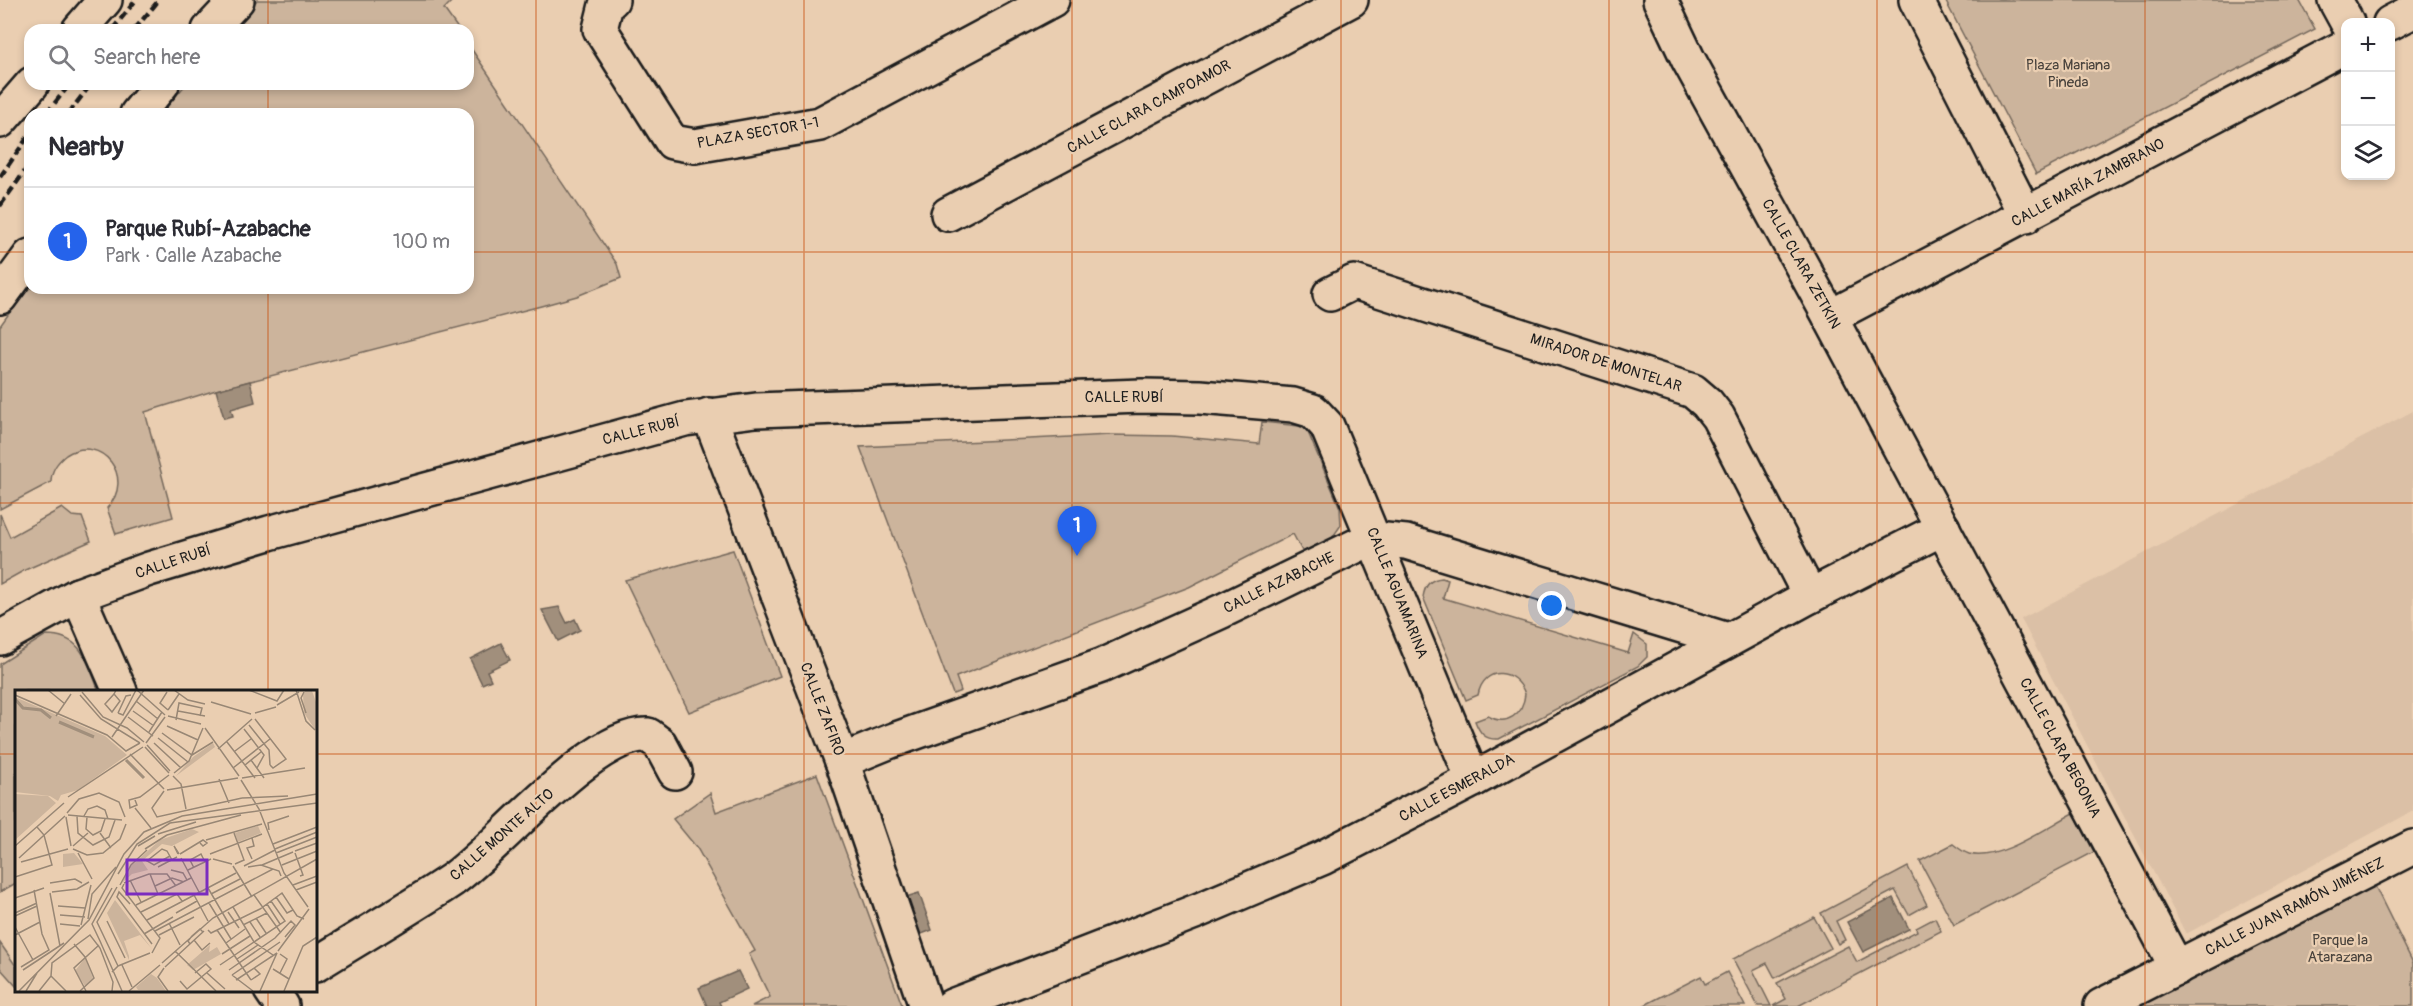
<!DOCTYPE html>
<html lang="en">
<head>
<meta charset="utf-8">
<style>
	body { margin:0; font-family:Pangolin,sans-serif; background:#f7f7f7; color:#2b2b33 }
	.controls { position:absolute; right:18px; top:18px; display:grid; overflow:hidden; border-radius:12px; box-shadow:0 3px 9px #0003 }
	.controls button { width:54px; height:54px; display:grid; place-items:center; padding:0; border:0; border-bottom:2px solid #e1e1e2; background:#fff; color:#2b2b33; font:30px sans-serif }
	.you { position:absolute; left:1552px; top:606px; width:21px; height:21px; margin:-15px; border:4px solid #fff; border-radius:50%; background:#1a73e8; box-shadow:0 0 0 9px #1a73e833 }
	.badge { display:grid; place-items:center; width:39px; height:39px; border-radius:50%; background:#2563eb; color:#fff; font-size:20px; font-weight:700 }
	.pin { position:absolute; translate:-50% -50px; filter:drop-shadow(0 2px 3px #0008) }
	.pin::after { content:''; position:absolute; top:32px; width:21px; height:18px; background:inherit; clip-path:polygon(0 0,100% 0,50% 100%) }
	.list { margin:0; padding:0; list-style:none }
	h2 { display:flex; justify-content:space-between; align-items:center; height:78px; margin:0; padding:0 24px; font-size:26px }
	h2 small { font-size:20px; font-weight:400; color:#7c7c81 }
	.list li { display:grid; grid-template-columns:39px 1fr auto; gap:18px; align-items:center; box-sizing:border-box; height:108px; padding:0 24px; border-top:2px solid #e1e1e2 }
	.list b { display:block; font-size:22px; white-space:nowrap }
	.list p { margin:0; font-size:20px; white-space:nowrap; color:#7c7c81 }
	.list em { font-size:20px; font-style:normal; color:#7c7c81 }
	.icon { flex:none; width:33px; height:33px; fill:none; stroke:currentColor; stroke-width:2; stroke-linecap:round; stroke-linejoin:round }
	.map { position:relative; flex:none; width:2413px; height:1006px; overflow:hidden }
	.search { position:absolute; background:#fff; box-shadow:0 3px 9px #0003; left:24px; top:24px; width:450px; height:66px; display:flex; align-items:center; gap:15px; box-sizing:border-box; padding:0 21px; border-radius:18px; color:#7c7c81; font-size:22px }
	.panel { position:absolute; background:#fff; box-shadow:0 3px 9px #0003; left:24px; top:108px; width:450px; height:186px; border-radius:18px }
	.map>svg:first-child { display:block }
</style>
</head>
<body>
<div class="map">
<svg width="2413" height="1006" viewBox="0 0 2413 1006">
	<rect width="100%" height="100%" fill="#eaceb1"/>
	<filter id="ink" filterUnits="userSpaceOnUse"><feTurbulence type="fractalNoise" baseFrequency=".0167" numOctaves="2"/><feDisplacementMap in="SourceGraphic" scale="12" xChannelSelector="R" yChannelSelector="G"/><feConvolveMatrix kernelMatrix="1 2 1 2 8 2 1 2 1" color-interpolation-filters="sRGB"/></filter>
	<g filter="url(#ink)">
		<polygon fill="#dbc0a6" points="2413,411 2413,811 2186,934 2021,619"/>
		<g fill="#ccb49c" stroke="#74685c" stroke-width="1.5">
			<polygon points="257,0 453,0 444,9 459,30 232,30"/>
			<polygon points="1945,0 2299,0 2315,29 2036,174"/>
			<path d="M468 44 617 264 621 278 577 296 541 306 216 390 145 412 173 517 116 534 107 508C136 478 102 433 66 455 57 462 51 471 51 482L0 509V326L30 284V288H468V114H161L186 84H468Z"/>
			<polygon points="1262,422 1299,426 1307,430 1340,508 1341,525 1332,538 1303,553 1293,534 1189,587 956,677 961,691 953,694 860,447 1111,435 1172,436 1259,444"/>
			<polygon points="62,508 72,516 82,517 91,541 25,570 0,584 0,514 10,537"/>
			<polygon points="733,550 780,676 689,712 625,580"/>
			<path d="M1442 578 1448 580 1443 598 1628 653 1634 634 1647 644V657L1638 666 1499 739C1485 740 1480 734 1475 721L1488 716C1507 727 1523 714 1525 694 1516 668 1484 665 1478 695L1466 700 1423 597C1425 585 1430 579 1442 578Z"/>
			<path d="M46 635C83 635 87 662 99 691H16V883L0 892V664Z"/>
			<polygon points="817,774 902,1005 900,1006 752,1006 770,997 749,954 755,951 697,848 673,819 710,793 716,812"/>
			<path d="M2074 813 2094 852 1954 925 1920 861 1953 844C1958 848 1963 852 1969 854 1999 862 2047 827 2074 813Z"/>
			<polygon points="1908,867 1927,905 1909,915 1895,890 1836,921 1845,940 1838,944 1821,913"/>
			<polygon points="2367,870 2413,963 2413,1006 2101,1006"/>
			<polygon points="1814,917 1831,948 1775,978 1767,963 1753,970 1771,1006 1758,1006 1733,959"/>
			<polygon points="1935,918 1941,931 1798,1006 1773,1006 1786,999 1777,983 1848,946 1857,962 1917,931 1916,928"/>
			<polygon points="0,943 16,966 16,986 0,968"/>
			<polygon points="1727,972 1745,1006 1643,1006 1701,976 1705,984"/>
		</g>
		<g fill="#a18f7c" stroke="#6c6156" stroke-width="1.5">
			<polygon points="250,381 255,402 231,409 233,416 224,418 216,390"/>
			<polygon points="559,607 567,623 575,619 580,630 558,641 542,610"/>
			<polygon points="501,643 510,660 487,671 491,680 482,684 470,659"/>
			<polygon points="919,893 932,930 919,935 906,897"/>
			<polygon points="1893,898 1909,929 1863,952 1847,922"/>
			<polygon points="738,971 747,989 719,1002 721,1006 707,1006 699,988"/>
		</g>
		<g fill="none" stroke-linecap="round" stroke-linejoin="round">
			<defs>
				<g id="minor">
					<polyline points="612,0 606,5 600,29 672,142 695,146 820,124 1052,0"/>
					<polyline points="1660,0 1688,59 1830,317 2177,968"/>
					<polyline points="1916,0 2026,216"/>
					<polyline points="2335,0 2347,22"/>
					<polyline points="2390,23 2413,11"/>
					<polyline points="209,30 237,0"/>
					<polyline points="137,114 162,84"/>
					<polyline points="948,214 1351,0"/>
					<polyline points="1330,294 1354,282 1693,391 1707,403 1718,417 1810,596"/>
					<polyline points="0,297 30,256"/>
					<polyline points="1830,317 2346,46"/>
					<polyline points="709,415 842,761 926,1006"/>
					<polyline points="78,595 120,691"/>
					<polyline points="0,638 78,595 149,569 269,533 685,419 756,410 1142,396 1200,397 1293,405 1313,411 1327,426 1473,780"/>
					<polyline points="842,761 891,741 1101,666 1222,611 1362,543 1375,539 1406,542 1728,640"/>
					<path d="M315 965C360 937 407 910 452 880 498 848 594 731 648 735L660 744 675 772"/>
					<polyline points="271,990 282,1006"/>
					<polyline points="952,1006 1197,911 1322,858 1473,780 1810,596 1943,528"/>
					<polyline points="2101,1006 2413,847"/>
				</g>
				<g id="major">
					<polyline points="79,30 105,0"/>
					<polyline points="0,121 32,84"/>
				</g>
			</defs>
			<use href="#minor" stroke="#1c1c1c" stroke-width="38"/>
			<use href="#major" stroke="#1c1c1c" stroke-width="38"/>
			<use href="#minor" stroke="#eaceb1" stroke-width="33"/>
			<use href="#major" stroke="#eaceb1" stroke-width="33"/>
			<g stroke="#1c1c1c" stroke-width="4.5" stroke-dasharray="9 4.5" stroke-linecap="butt">
				<polyline points="112,30 136,0"/>
				<polyline points="134,30 159,0"/>
				<polyline points="46,114 70,84"/>
				<polyline points="68,114 91,84"/>
				<polyline points="0,177 30,134"/>
				<polyline points="0,206 30,164"/>
			</g>
		</g>
	</g>
	<path fill="none" stroke="#c9500e" stroke-width="1.5" stroke-opacity="0.55" d="M268 0V30M536 0V1006M804 0V1006M1072 0V1006M1341 0V1006M1609 0V1006M1877 0V1006M2145 0V1006M268 84V114M0 252H30M468 252H2413M268 288V691M0 503H2413M0 754H16M315 754H2413M268 990V1006"/>
	<g text-anchor="middle" dominant-baseline="central" stroke-width="4.5" stroke-linejoin="round" paint-order="stroke">
		<g font-size="15" fill="#48423c" stroke="#eaceb1">
			<text x="2068" y="65">Plaza Mariana<tspan x="2068" dy="17">Pineda</tspan></text>
			<text x="2340" y="940">Parque la<tspan x="2340" dy="17">Atarazana</tspan></text>
		</g>
		<g font-size="15" fill="#1c1c1c" stroke="#eaceb1">
			<text transform="translate(1149 107) rotate(-28)">CALLE CLARA CAMPOAMOR</text>
			<text transform="translate(758 133) rotate(-10)">PLAZA SECTOR 1-1</text>
			<text transform="translate(2088 183) rotate(-28)">CALLE MARÍA ZAMBRANO</text>
			<text transform="translate(1801 264) rotate(61)">CALLE CLARA ZETKIN</text>
			<text transform="translate(1606 363) rotate(18)">MIRADOR DE MONTELAR</text>
			<text x="1124" y="397">CALLE RUBÍ</text>
			<text transform="translate(641 431) rotate(-14)">CALLE RUBÍ</text>
			<text transform="translate(173 562) rotate(-18)">CALLE RUBÍ</text>
			<text transform="translate(1279 583) rotate(-26)">CALLE AZABACHE</text>
			<text transform="translate(1397 593) rotate(68)">CALLE AGUAMARINA</text>
			<text transform="translate(822 709) rotate(69)">CALLE ZAFIRO</text>
			<text transform="translate(2060 748) rotate(62)">CALLE CLARA BEGONIA</text>
			<text transform="translate(1457 788) rotate(-28)">CALLE ESMERALDA</text>
			<text transform="translate(502 835) rotate(-41)">CALLE MONTE ALTO</text>
			<text transform="translate(2295 907) rotate(-27)">CALLE JUAN RAMÓN JIMÉNEZ</text>
		</g>
	</g>
	<g transform="translate(15 690)">
		<rect width="302" height="302" fill="#eaceb1"/>
		<path d="M291 0 297 1 301 12V41L289 23 288 4ZM0 7 90 46 112 65 63 100 46 105 43 111 35 106 0 102ZM198 53 200 57 161 86 178 67ZM0 104 33 106 41 113 0 150ZM243 136 246 143 223 152 220 143ZM177 139 184 142 157 156 147 154 127 171 133 180 117 184 107 193 115 177 145 150ZM59 163 68 174 48 177V164ZM100 210 137 259 125 245 109 251 114 266V270L92 223ZM195 255 194 262 202 257 206 264 178 280 172 275ZM70 268 78 288 70 296 60 281ZM136 284 142 288 151 301 123 300 121 297Z" fill="#ccb49c"/>
		<path fill="none" stroke="#a18f7c" stroke-width="3" d="M0 9 8 18 26 20 36 28M44 32 79 47M111 70 129 88"/>
		<path fill="none" stroke="#988775" stroke-width="1.5" d="M33 0 50 14M122 0 150 25M159 0 173 10 190 14M234 0 262 11 269 0M281 0 291 31 300 40M67 2 88 27 112 38 129 52M152 2 145 13 153 20M289 2 286 8 291 23M99 4 105 11 97 22 90 14 99 4 101 0M0 5 92 45 111 61 125 53M65 5 86 29 125 53M121 11 143 29M196 12 236 24M262 15 284 2M153 20 164 4M118 21 139 36M163 21 190 26M103 23 108 25 121 0M103 23 111 6 116 5M240 23 261 17M41 26 56 4M153 26 186 34M113 27 138 46M240 29 271 69 258 78 255 75M161 30 164 13 187 18 185 26M234 35 254 60 255 75M152 36 183 50M190 38 224 86M229 39 249 65 242 78M134 42 147 22M147 43 177 65 198 52M97 47 129 0M143 48 173 72M212 52 240 88M131 53 150 27M139 53 166 78M132 55 155 81M130 57 154 83M203 59 237 29M220 61 236 49M115 64 149 99M236 70 249 88M230 75 246 62M218 78 255 49M159 83 174 71 188 38M158 86 166 94 171 119M227 88 290 78M204 89 214 113M226 90 244 119 269 183 293 217M152 100 223 88M149 101 137 118 142 127 227 108M53 107 128 57M227 108 273 106M120 110 122 115 115 118 114 110 125 107 154 85M120 118 136 138M52 123 64 109 84 103 104 112 110 127M53 125 107 130M62 126 63 143 78 155 94 147 100 130M69 126 73 119 82 116 90 120 93 129M51 127 56 156M72 127 71 139 78 145 86 141 90 129M254 140 253 133 274 126M85 143 96 158M219 143 229 170 220 174M143 144 181 132M152 145 226 125M237 148 239 156 232 158 237 169M191 150 247 134M258 154 302 137M0 156 49 113M58 156 73 143M123 156 140 146M58 159 72 165 88 163 105 149 111 134M130 159 152 145M260 159 302 142M280 161 302 153M63 163 77 189M261 163 302 147M280 163 288 185 285 186M163 164 159 156 164 164M165 164 188 150 192 153 188 156 185 153M195 164 247 144M155 166 139 175 132 171 147 159 152 161 157 170M4 168 50 126M166 168 184 202M198 169 217 174M6 172 53 159M247 175 278 162M267 175 302 161M218 176 237 207M229 176 260 160M143 177 162 167M233 177 246 175 264 181 266 186M179 178 175 170 186 164 190 172M156 180 168 183 172 190M173 180 196 169M103 184 122 154 155 133 302 113M135 184 143 204M0 187 37 175 29 145 22 137M115 190 126 212M35 193 60 189 67 193M109 193 134 184H152L161 196M109 194 107 198 145 248 137 263M105 195 116 175 132 160M278 195 302 186M140 196 157 188 169 192M193 198 214 234M281 200 302 192M37 202 62 199 74 192M35 203 45 256M196 204 225 189M179 205 193 231M239 205 266 243M261 207 272 223 278 220M0 208 29 198M194 213 216 249M115 214 104 202 102 207 137 254M252 214 265 234M121 215 176 188M43 216 70 218M218 217 239 252 258 265M126 222 162 204 167 211M213 222 224 238M0 223 22 213M161 223 182 211M45 225 70 227M0 226 22 216M241 228 251 243M73 229 77 204 101 177M132 230 221 183M92 231 110 268M235 232 245 247M154 233 165 255M45 234 65 236M66 235 76 195M228 235 252 223M0 237 18 270M193 240 196 243 245 219 267 203 282 226 289 229M202 240 236 290M140 241 258 179M129 244 158 227M0 245 25 232M144 245 179 227M179 250 187 260 195 253M85 251 107 301M85 251 77 234 97 198M211 253 230 239M59 254 70 267 79 288 65 301M175 254 173 251 177 246 185 239 188 242M160 261 201 301M263 261 294 219M207 264 235 246M265 264 272 269 265 283M222 269 243 255M147 273 198 228 302 169M107 275 117 297M205 275 270 231 256 211M103 276 135 263M6 277 34 260 27 244 19 200M150 277 189 241M149 278 143 287 153 301M258 279 274 289M8 280 49 253M214 280 260 248 276 231 280 235 270 247M97 282 103 276 82 232 102 197M192 283 210 299M217 285 265 252M217 285 238 301M221 290 262 263M236 290 245 284 239 278M165 291 172 299 196 279 191 274 180 283M4 301 74 230 109 164 129 142 167 126 302 104M11 301 22 283M24 301 36 286M51 301 36 286 37 273 75 245 85 258 98 292 97 301M71 301 59 278 84 255M114 301 145 275M245 301 262 263M269 301 288 256 302 247"/>
		<path fill="#7b2cbf" fill-opacity="0.15" stroke="#7b2cbf" stroke-width="3" d="M112 170H192V204H112Z"/>
		<rect width="302" height="302" fill="none" stroke="#1c1c1c" stroke-width="3"/>
	</g>
</svg>
<div class="controls">
<button>+</button>
<button>−</button>
<button><svg class="icon" aria-label="layers" viewBox="0 0 24 24"><path d="M12 4l9 5-9 5-9-5zM3 14l9 5 9-5"/></svg></button>
</div>
<div class="you"></div>
<div class="pin badge" style="left:1077px;top:556px">1</div>
<div class="search"><svg class="icon" aria-label="search" viewBox="0 0 24 24"><circle cx="10" cy="10" r="6"/><path d="M15 15l6 6"/></svg>Search here</div>
<section class="panel">
<h2>Nearby<small></small></h2>
<ul class="list">
<li><span class="badge">1</span><div><b>Parque Rubí-Azabache</b><p>Park · Calle Azabache</p></div><em>100 m</em></li>
</ul>
</section>
</div>
</body>
</html>
